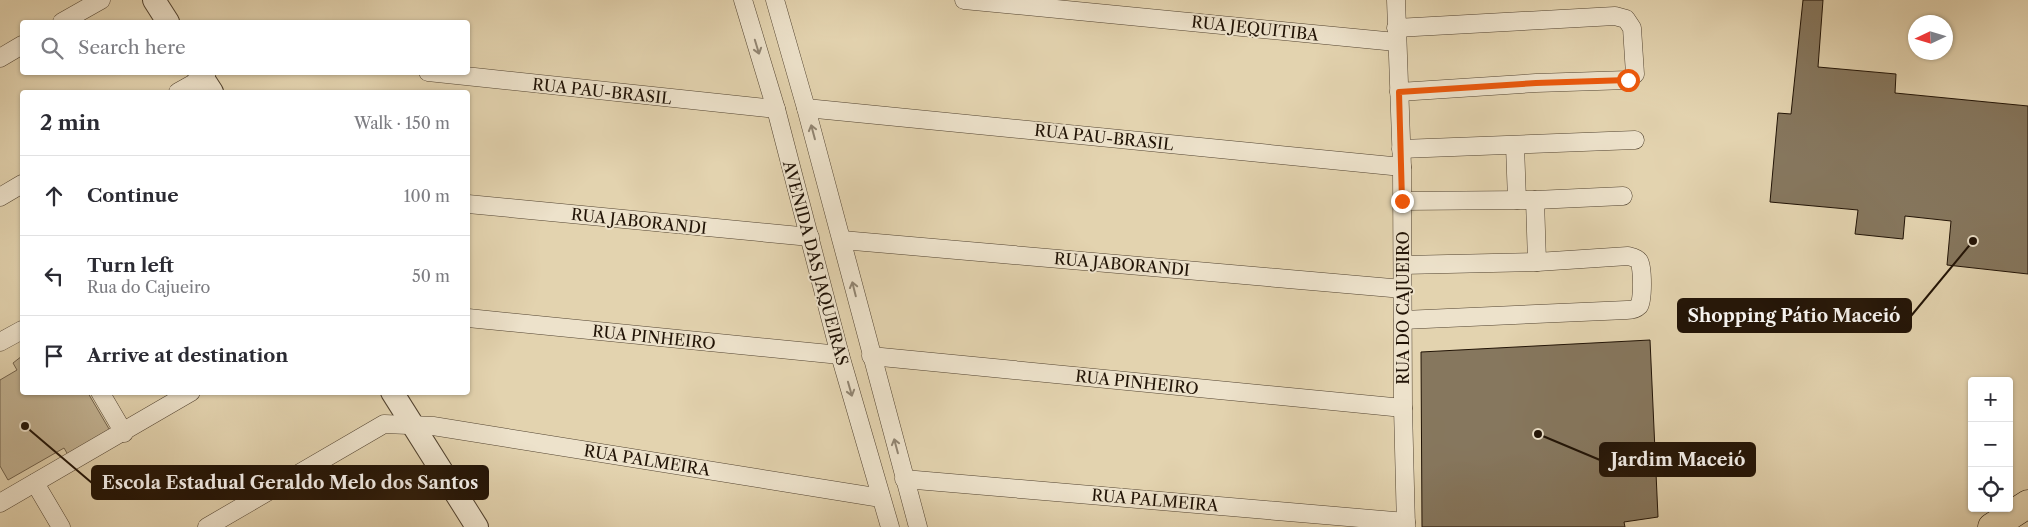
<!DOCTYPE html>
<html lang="en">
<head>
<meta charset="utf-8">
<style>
	body { margin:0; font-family:"Libre Caslon Text",serif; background:#f2f2f3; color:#2b2b33 }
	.controls { position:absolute; right:15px; bottom:15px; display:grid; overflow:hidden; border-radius:5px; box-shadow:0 1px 4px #0004 }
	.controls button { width:45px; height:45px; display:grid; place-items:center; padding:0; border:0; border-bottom:1px solid #e1e1e2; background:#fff; color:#2b2b33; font:25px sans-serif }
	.compass { position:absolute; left:1908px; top:15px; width:45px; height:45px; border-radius:50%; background:#fff; box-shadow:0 1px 4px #0004; rotate:266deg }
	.stop { position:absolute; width:15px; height:15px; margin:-11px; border:4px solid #ea580c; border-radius:50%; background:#fff }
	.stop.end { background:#ea580c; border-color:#fff; box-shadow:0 1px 5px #0008 }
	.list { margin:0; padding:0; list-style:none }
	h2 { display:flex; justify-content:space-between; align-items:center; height:65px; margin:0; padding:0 20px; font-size:21px }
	h2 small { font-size:16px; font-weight:400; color:#7c7c81 }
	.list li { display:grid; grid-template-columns:32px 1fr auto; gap:15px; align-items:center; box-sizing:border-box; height:80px; padding:0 20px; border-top:1px solid #e1e1e2 }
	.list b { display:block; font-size:19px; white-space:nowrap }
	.list p { margin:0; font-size:16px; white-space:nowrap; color:#7c7c81 }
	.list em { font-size:16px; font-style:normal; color:#7c7c81 }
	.icon { flex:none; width:28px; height:28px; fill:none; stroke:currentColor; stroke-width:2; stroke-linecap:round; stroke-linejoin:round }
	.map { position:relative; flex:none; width:2028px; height:527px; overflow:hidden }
	.search { position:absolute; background:#fff; box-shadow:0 1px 4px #0004; left:20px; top:20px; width:450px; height:55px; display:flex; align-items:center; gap:12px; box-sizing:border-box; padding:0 18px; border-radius:5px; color:#7c7c81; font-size:19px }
	.panel { position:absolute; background:#fff; box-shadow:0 1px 4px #0004; left:20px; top:90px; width:450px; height:305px; border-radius:5px }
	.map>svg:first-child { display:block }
</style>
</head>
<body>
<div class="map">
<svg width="2028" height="527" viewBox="0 0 2028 527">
	<rect width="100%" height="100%" fill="#e3d3af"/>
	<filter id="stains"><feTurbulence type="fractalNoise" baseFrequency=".004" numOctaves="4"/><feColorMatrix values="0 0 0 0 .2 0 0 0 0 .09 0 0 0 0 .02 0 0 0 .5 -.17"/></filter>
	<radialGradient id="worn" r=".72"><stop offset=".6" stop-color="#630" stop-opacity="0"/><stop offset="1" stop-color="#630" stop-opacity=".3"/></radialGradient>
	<polygon fill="#c2b292" stroke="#72624c" points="22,356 22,392 88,393 112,434 71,460 64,448 8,480 0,466 0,380 17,370 13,363"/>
	<g fill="#86775e" stroke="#211306">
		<polygon points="1803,0 1823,0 1818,67 1896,74 1895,93 2028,106 2028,274 1947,265 1951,221 1905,216 1903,239 1855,234 1858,210 1770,202 1778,113 1791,114"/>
		<polygon points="1650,340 1658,517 1624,522 1625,527 1422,527 1421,352"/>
	</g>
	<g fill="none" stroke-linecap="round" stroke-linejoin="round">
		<defs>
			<g id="minor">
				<polyline points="743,0 776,109 840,355 890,527"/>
				<polyline points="775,0 806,108 918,527"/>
				<polyline points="964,0 1396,42"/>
				<polyline points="1396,0 1402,167 1403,408 1406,527"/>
				<polyline points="62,22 101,0"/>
				<polyline points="1396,28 1615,16 1626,19 1632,28 1635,74 1628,80 1536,83 1399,92"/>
				<polyline points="0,58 22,45"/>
				<polyline points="428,72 776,109"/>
				<polyline points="178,92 203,78 207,72"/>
				<polyline points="806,108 1402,167"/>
				<polyline points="1515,146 1517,200"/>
				<polyline points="1401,149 1635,140"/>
				<polyline points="0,197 22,184"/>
				<polyline points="1535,200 1537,262"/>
				<polyline points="1402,201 1535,200 1623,196"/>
				<polyline points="468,204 810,237"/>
				<polyline points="842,240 1403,289"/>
				<polyline points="468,318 840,355"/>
				<path d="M1403 320 1627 310C1632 310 1636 309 1639 306 1643 301 1643 267 1639 261 1637 258 1632 257 1628 256L1537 262 1403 265"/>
				<polyline points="0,342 22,330"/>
				<polyline points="871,356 1403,408"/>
				<polyline points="100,392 124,433"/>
				<polyline points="904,479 1406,522"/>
				<polyline points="35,483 61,527"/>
				<polyline points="0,503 191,392"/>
				<polyline points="207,527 384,424 433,426 881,498"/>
			</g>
			<g id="tertiary">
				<polyline points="154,0 168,22"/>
				<polyline points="199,72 212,92"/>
				<polyline points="392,392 477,527"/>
			</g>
			<polyline id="primary" points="1992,527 2028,504"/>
		</defs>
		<use href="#minor" stroke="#524330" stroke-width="19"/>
		<use href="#tertiary" stroke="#524330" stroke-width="24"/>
		<use href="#primary" stroke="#211306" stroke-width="29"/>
		<use href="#minor" stroke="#ede2cb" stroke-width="18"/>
		<use href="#tertiary" stroke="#ede2cb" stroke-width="22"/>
		<use href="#primary" stroke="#e3d3af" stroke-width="28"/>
	</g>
	<defs><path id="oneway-shaft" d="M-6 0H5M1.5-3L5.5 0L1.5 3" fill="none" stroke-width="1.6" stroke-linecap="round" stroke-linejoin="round" transform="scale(1.25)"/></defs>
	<g stroke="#918572">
		<use href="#oneway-shaft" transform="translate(757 47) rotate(73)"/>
		<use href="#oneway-shaft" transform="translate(813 132) rotate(-105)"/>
		<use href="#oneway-shaft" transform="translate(854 289) rotate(-104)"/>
		<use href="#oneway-shaft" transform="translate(850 389) rotate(74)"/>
		<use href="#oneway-shaft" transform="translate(896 446) rotate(-105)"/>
	</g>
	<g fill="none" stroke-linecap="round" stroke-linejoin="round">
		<polyline stroke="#ea580c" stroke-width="6" points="1402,201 1399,92 1536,83 1628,80"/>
	</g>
	<g text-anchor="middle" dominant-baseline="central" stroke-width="4" stroke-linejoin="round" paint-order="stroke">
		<g font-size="16" fill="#211306" stroke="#ede2cb">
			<text transform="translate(1255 28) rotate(6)">RUA JEQUITIBA</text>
			<text transform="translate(602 91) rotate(6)">RUA PAU-BRASIL</text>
			<text transform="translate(1104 137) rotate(6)">RUA PAU-BRASIL</text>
			<text transform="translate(639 221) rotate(6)">RUA JABORANDI</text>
			<text transform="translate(816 263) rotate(75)">AVENIDA DAS JAQUEIRAS</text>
			<text transform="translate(1122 264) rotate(5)">RUA JABORANDI</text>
			<text transform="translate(1403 308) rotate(-90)">RUA DO CAJUEIRO</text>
			<text transform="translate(654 337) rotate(6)">RUA PINHEIRO</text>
			<text transform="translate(1137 382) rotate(6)">RUA PINHEIRO</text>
			<text transform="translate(647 460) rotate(9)">RUA PALMEIRA</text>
			<text transform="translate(1155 500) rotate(5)">RUA PALMEIRA</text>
		</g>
	</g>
	<path fill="none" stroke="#211306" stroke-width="2" d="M1973 241L1911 316M1538 434L1600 460M25 426L92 483"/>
	<g fill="#211306" stroke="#ede2cb" stroke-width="2">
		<circle cx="1973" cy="241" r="5"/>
		<circle cx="1538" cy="434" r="5"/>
		<circle cx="25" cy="426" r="5"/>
	</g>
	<g fill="#211306" stroke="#211306" stroke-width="2">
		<rect x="1678" y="299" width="233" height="33" rx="5"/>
		<rect x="1600" y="443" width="155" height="33" rx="5"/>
		<rect x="92" y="466" width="396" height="33" rx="5"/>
	</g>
	<g font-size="18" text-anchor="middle" font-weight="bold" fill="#fff">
		<text x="1794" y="322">Shopping Pátio Maceió</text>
		<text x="1678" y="466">Jardim Maceió</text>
		<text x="290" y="489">Escola Estadual Geraldo Melo dos Santos</text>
	</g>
	<rect width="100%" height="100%" filter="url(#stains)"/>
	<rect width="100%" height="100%" fill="url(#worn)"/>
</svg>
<div class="controls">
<button>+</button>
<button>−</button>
<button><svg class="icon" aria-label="locate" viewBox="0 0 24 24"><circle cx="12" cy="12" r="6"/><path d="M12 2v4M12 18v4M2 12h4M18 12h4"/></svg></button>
</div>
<svg class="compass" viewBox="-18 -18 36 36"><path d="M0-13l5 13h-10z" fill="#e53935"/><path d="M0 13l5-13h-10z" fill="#7c7c81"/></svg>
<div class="stop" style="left:1628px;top:80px"></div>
<div class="stop end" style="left:1402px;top:201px"></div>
<div class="search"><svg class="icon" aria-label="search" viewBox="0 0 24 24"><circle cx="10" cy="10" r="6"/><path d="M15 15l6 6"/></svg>Search here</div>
<section class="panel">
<h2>2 min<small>Walk · 150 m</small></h2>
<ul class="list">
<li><svg class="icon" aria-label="ahead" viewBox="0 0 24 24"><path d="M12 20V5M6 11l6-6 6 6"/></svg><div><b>Continue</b></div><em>100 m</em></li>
<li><svg class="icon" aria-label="left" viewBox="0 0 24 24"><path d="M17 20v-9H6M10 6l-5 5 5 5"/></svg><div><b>Turn left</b><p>Rua do Cajueiro</p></div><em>50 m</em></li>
<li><svg class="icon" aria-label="arrive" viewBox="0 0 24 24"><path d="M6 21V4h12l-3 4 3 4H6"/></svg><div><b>Arrive at destination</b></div></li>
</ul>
</section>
</div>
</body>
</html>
